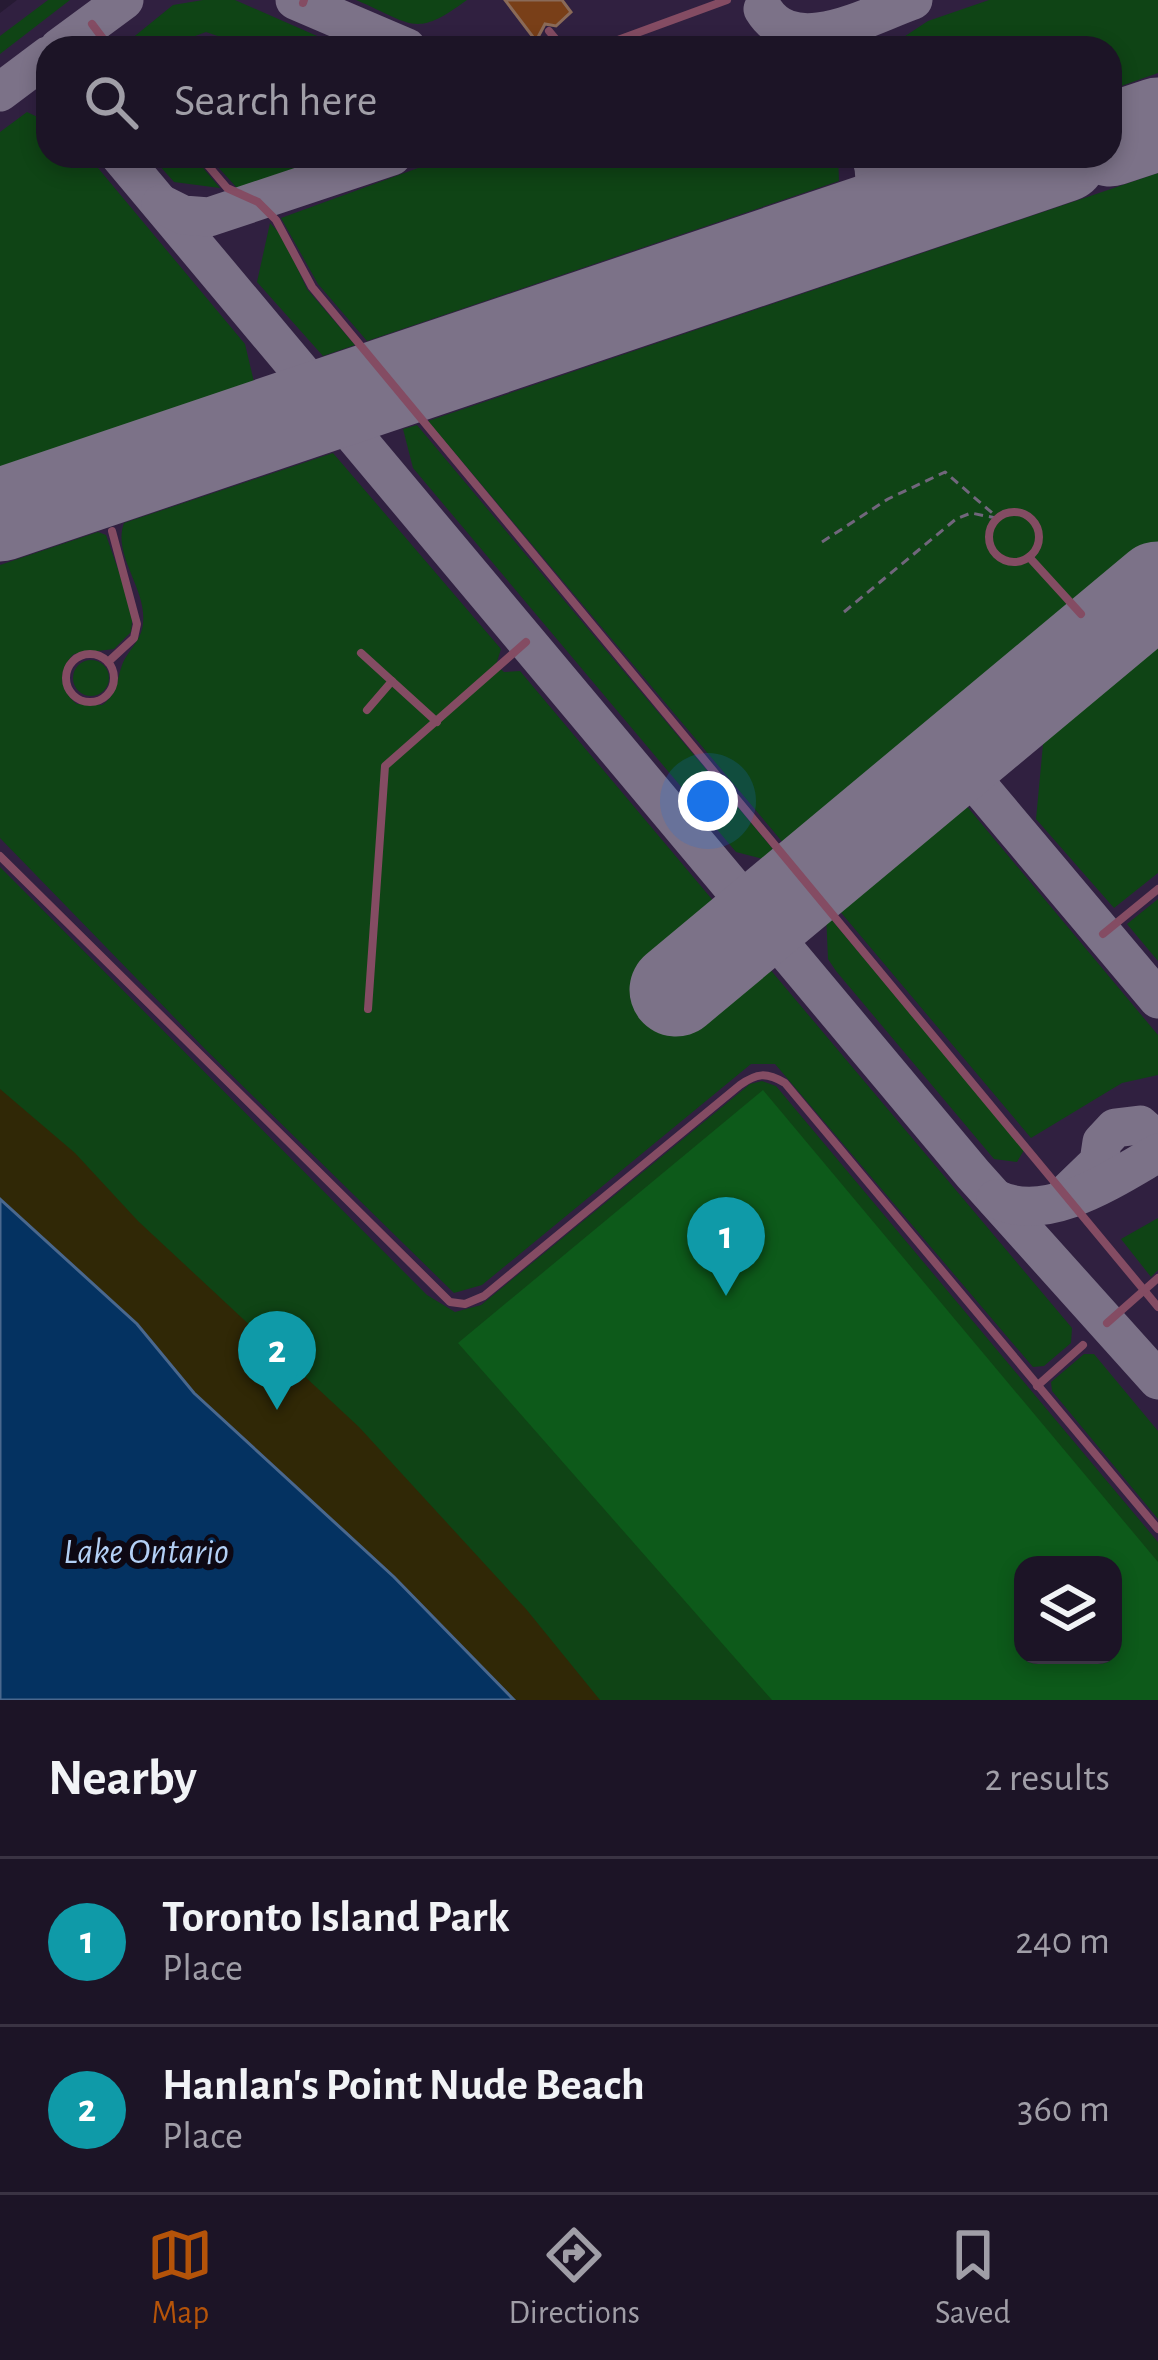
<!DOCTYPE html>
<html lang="en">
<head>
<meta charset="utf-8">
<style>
	body { margin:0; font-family:"Alegreya Sans",sans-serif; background:#251d2e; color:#f1f3f6 }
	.controls { position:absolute; right:36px; bottom:36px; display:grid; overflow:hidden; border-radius:24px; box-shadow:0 6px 18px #0003 }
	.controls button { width:108px; height:108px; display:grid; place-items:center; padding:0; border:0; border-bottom:3px solid #3a3343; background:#1c1426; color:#f1f3f6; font:60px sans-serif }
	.you { position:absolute; left:708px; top:801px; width:42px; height:42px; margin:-30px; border:9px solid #fff; border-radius:50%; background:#1a73e8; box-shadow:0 0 0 18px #1a73e833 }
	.badge { display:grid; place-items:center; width:78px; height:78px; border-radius:50%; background:#b45309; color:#fff; font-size:39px; font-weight:700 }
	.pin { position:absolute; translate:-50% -99px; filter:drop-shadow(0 3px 6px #0008) }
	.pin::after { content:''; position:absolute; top:63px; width:42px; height:36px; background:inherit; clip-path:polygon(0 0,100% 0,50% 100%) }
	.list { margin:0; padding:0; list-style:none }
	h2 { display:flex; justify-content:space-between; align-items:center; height:156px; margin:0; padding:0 48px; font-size:51px }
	h2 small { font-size:39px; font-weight:400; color:#a09ea7 }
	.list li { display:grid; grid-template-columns:78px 1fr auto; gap:36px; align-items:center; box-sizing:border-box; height:168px; padding:0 48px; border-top:3px solid #3a3343 }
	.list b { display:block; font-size:45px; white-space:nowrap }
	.list p { margin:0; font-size:39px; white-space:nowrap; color:#a09ea7 }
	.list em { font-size:39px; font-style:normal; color:#a09ea7 }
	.icon { flex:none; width:66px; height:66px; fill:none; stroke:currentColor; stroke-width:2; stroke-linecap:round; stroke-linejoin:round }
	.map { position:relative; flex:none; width:1158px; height:1700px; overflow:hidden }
	.search { position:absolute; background:#1c1426; box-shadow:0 6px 18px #0003; left:36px; right:36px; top:36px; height:132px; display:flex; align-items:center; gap:30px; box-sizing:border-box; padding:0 42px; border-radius:36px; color:#a09ea7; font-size:45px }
	.sheet { height:492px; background:#1c1426 }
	nav { display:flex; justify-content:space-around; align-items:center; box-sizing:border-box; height:168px; border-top:3px solid #3a3343; background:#1c1426; font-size:33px; color:#a09ea7 }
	nav a { display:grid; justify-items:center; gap:6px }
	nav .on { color:#b45309 }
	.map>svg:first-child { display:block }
</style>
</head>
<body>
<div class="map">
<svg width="1158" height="1700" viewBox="0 0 1158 1700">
	<rect width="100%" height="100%" fill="#261a33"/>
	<path fill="#302040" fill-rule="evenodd" d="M17 0H1158V1562L458 1343 0 884V13ZM48 48H1110V156H48Z"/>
	<g fill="#0f4415" fill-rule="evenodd">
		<polygon points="48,0 70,0 0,54 0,36"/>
		<polygon points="203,0 235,0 333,43 331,48 253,48 206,32 163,48 120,48 173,5"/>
		<path d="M356 0H467C414 39 413 24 356 0Z"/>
		<polygon points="989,0 1158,0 1158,73 1110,90 1110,48 887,48 928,21"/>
		<polygon points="27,112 48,122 48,156 88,156 245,344 254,382 0,467 0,132"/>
		<polygon points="151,156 193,156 220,188 174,182"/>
		<polygon points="208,156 334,156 237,188"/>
		<polygon points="451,156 838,156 839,181 367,341 318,284 281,218"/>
		<polygon points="1158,173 1158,548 800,850 790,851 428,421"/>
		<polygon points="270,223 283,237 307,289 355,345 323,356 257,282"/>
		<polygon points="417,425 783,861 782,864 736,852 413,468 403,429"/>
		<path d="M333 453 501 649 496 665 504 672 520 671 721 910 654 969 696 1018 763 961 1072 1328 1071 1343 1044 1366 1033 1367 775 1064H751L482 1285 454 1293 205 1049 0 838V565L98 532 106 535 133 612 131 632 114 649 74 654C57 670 59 690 77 704L102 705C118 694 116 682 122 665 128 650 142 640 143 623 147 589 112 555 124 523Z"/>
		<polygon points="1158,629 1158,873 1114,908 1036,819 1045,723"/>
		<circle cx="91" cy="678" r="18"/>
		<polygon points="960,798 1158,1035 1158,1075 1122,1083 1031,1138 838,909 838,900"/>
		<path d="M0 867 427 1295 455 1312 481 1305 750 1084 762 1081 776 1086 1158 1542V1700H514C346 1529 170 1368 0 1199ZM1023 1565H1113V1655H1023Z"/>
		<polygon points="1158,899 1158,961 1127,924"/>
		<polygon points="826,913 1024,1150 1017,1162 994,1159 836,971 828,959"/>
		<polygon points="1158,1218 1158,1270 1151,1277 1121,1239"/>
		<polygon points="1084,1354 1094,1354 1158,1431 1158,1519 1052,1391 1051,1382"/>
	</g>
	<path fill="#0d5a1a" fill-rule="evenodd" d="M763 1090 1158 1562V1700H772L458 1343ZM1023 1565H1113V1655H1023Z"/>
	<polygon fill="#302806" points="0,1089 75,1153 138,1221 359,1427 526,1609 600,1700 514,1700 394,1577 194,1393 137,1324 0,1199"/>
	<polygon fill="#043261" stroke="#4a688e" stroke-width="3" points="0,1199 137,1324 194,1393 394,1577 514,1700 0,1700"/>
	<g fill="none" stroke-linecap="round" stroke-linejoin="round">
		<g stroke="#7c7288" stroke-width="39">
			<polyline points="295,0 407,48"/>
			<path d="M763 9C794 60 870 15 913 0"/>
			<polyline points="59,48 124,0"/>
			<polyline points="0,92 48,56"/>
			<polyline points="120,156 973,1174 1158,1380"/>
			<polyline points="875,167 896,191 944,196"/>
			<polyline points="161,204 183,215 209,217 392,156"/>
			<path d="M845 230C869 207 882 190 871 156"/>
			<polyline points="955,758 1158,999"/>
			<polyline points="1068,1192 1099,1162 1102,1142 1115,1128 1140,1125 1158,1141"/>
			<path d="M996 1199C1047 1224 1113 1179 1158 1153"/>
		</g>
		<g stroke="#7c7288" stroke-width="93">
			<polyline points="1110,140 1158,124"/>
			<polyline points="0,515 1062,156"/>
			<polyline points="676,990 1158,588"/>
		</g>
	</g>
	<polygon fill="#793f18" stroke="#8a6a58" stroke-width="3" points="505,0 562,0 571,12 556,26 545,24 536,41"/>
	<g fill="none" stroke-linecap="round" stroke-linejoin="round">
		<g stroke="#71667c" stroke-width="3" stroke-dasharray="9 6" stroke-linecap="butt">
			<polyline points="822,542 888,499 945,472 998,518"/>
			<polyline points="844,612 956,519 971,513 996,518"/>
		</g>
		<g stroke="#844c63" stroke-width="8">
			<polyline points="303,3 304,0"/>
			<polyline points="92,24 110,48"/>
			<polyline points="549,31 563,48"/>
			<polyline points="596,48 727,0"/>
			<polyline points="200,156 227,188 258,202 276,220 312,287 1158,1307"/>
			<circle cx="1014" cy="537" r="25"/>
			<polyline points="1029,557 1081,614"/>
			<polyline points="361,653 437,722"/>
			<circle cx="90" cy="678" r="24"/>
			<polyline points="108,662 134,638 137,624 112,531"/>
			<polyline points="367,710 392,681"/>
			<path d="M0 856 450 1302 465 1304 484 1296 740 1085C757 1073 766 1072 785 1083L1158 1529"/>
			<polyline points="1103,934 1158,889"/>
			<polyline points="368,1009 385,766 526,642"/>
			<polyline points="1107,1323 1158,1278"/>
			<polyline points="1037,1386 1083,1345"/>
		</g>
	</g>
	<g text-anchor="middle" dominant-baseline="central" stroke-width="12" stroke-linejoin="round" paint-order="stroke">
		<g font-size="36" font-style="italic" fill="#b3d0f5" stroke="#0d0813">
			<text x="146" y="1552">Lake Ontario</text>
		</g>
	</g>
</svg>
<div class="controls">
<button><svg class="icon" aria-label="layers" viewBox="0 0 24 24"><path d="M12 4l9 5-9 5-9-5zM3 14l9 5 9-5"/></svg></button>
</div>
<div class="you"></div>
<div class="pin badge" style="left:726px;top:1296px;background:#0f9aa8">1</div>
<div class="pin badge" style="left:277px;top:1410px;background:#0f9aa8">2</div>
<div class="search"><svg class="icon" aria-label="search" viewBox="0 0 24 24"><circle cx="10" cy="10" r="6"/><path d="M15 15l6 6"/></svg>Search here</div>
</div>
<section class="sheet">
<h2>Nearby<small>2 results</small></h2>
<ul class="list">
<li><span class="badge" style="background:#0f9aa8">1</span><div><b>Toronto Island Park</b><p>Place</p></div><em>240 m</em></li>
<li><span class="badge" style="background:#0f9aa8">2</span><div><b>Hanlan's Point Nude Beach</b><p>Place</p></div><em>360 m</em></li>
</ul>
</section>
<nav>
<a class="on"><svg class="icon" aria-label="map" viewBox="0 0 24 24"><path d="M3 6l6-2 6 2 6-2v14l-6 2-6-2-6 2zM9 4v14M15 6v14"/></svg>Map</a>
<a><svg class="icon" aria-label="directions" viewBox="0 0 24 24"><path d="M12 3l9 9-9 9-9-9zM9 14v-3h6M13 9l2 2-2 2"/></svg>Directions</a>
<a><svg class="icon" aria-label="saved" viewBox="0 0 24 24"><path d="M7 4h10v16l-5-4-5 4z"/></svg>Saved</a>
</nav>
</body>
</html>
